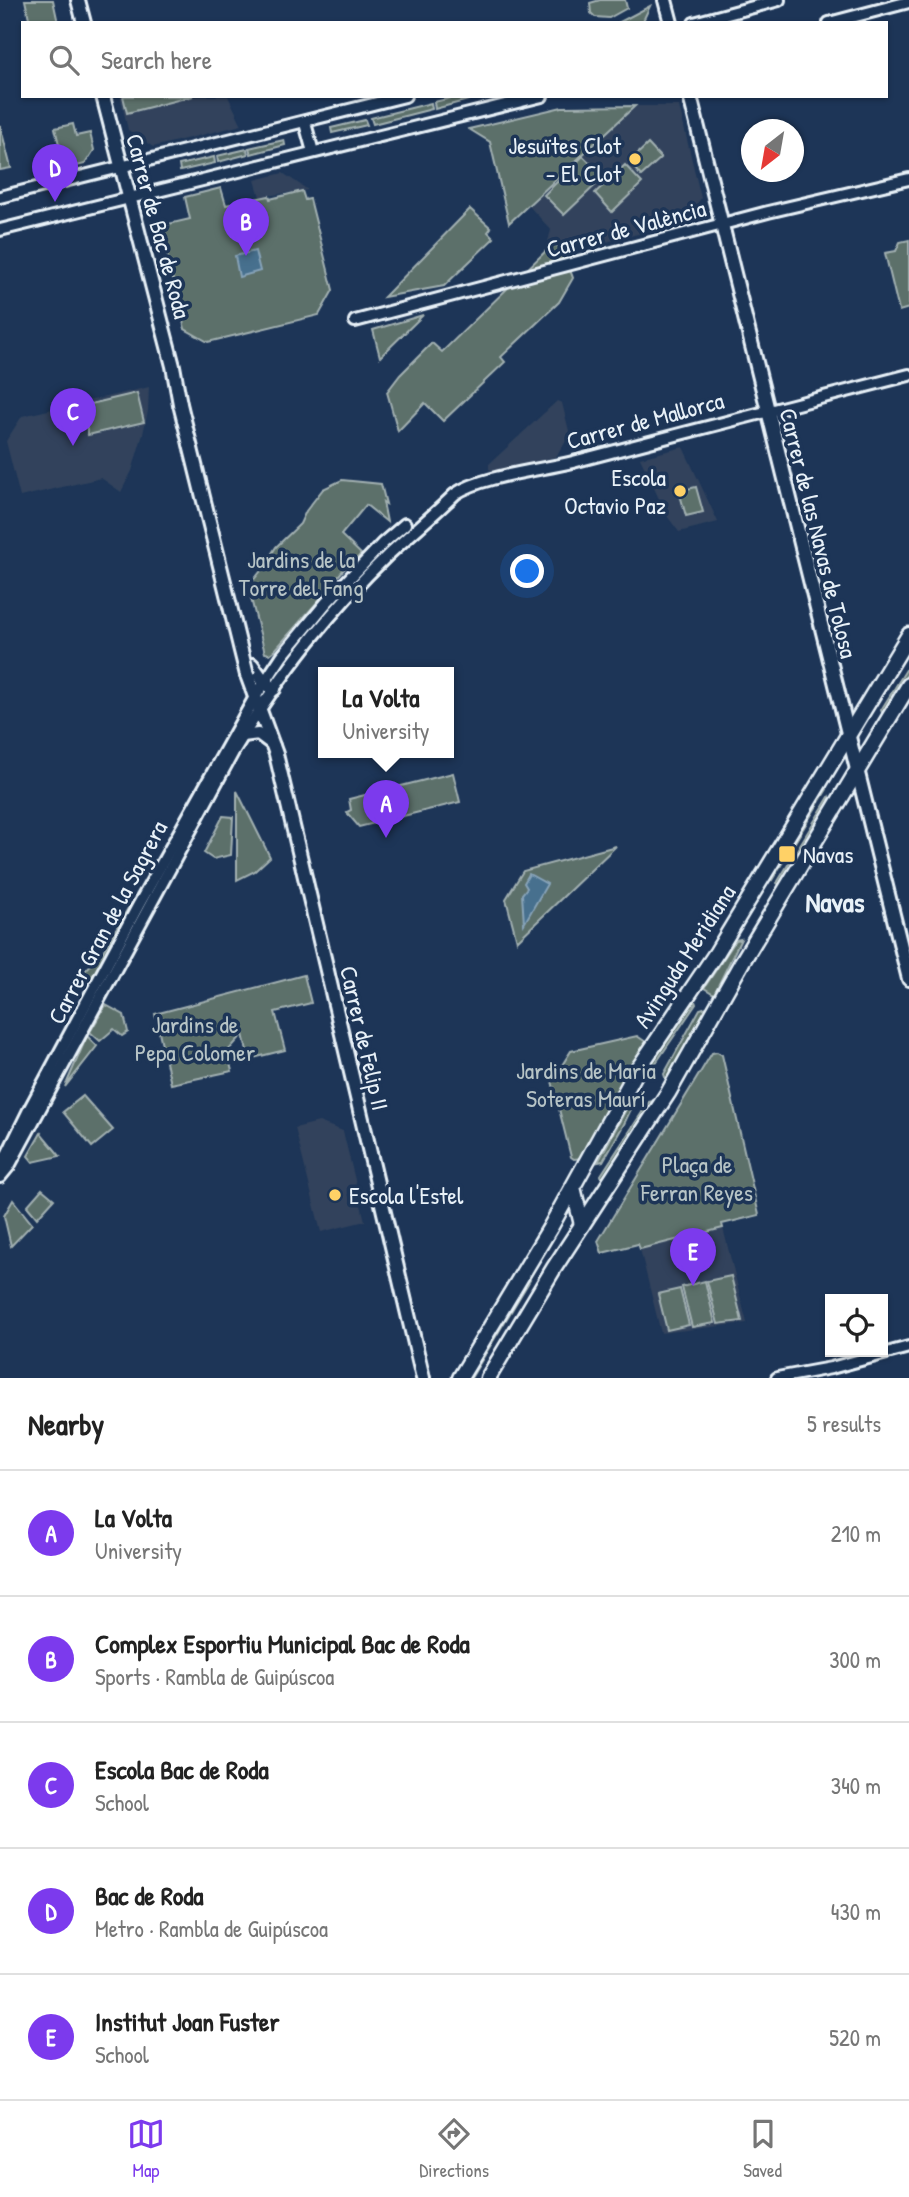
<!DOCTYPE html>
<html lang="en">
<head>
<meta charset="utf-8">
<style>
	body { margin:0; font-family:"Patrick Hand",sans-serif; background:#f2f2f2; color:#222 }
	.controls { position:absolute; right:21px; bottom:21px; display:grid; overflow:hidden; border-radius:0px; box-shadow:0 2px 5px #0004 }
	.controls button { width:63px; height:63px; display:grid; place-items:center; padding:0; border:0; border-bottom:2px solid #e0e0e0; background:#fff; color:#222; font:35px sans-serif }
	.compass { position:absolute; left:741px; top:119px; width:63px; height:63px; border-radius:50%; background:#fff; box-shadow:0 2px 5px #0004; rotate:211deg }
	.you { position:absolute; left:528px; top:572px; width:24px; height:24px; margin:-18px; border:5px solid #fff; border-radius:50%; background:#1a73e8; box-shadow:0 0 0 10px #1a73e833 }
	.badge { display:grid; place-items:center; width:46px; height:46px; border-radius:50%; background:#7c3aed; color:#fff; font-size:23px; font-weight:700 }
	.pin { position:absolute; translate:-50% -58px; filter:drop-shadow(0 2px 4px #0008) }
	.pin::after { content:''; position:absolute; top:37px; width:24px; height:21px; background:inherit; clip-path:polygon(0 0,100% 0,50% 100%) }
	.popup { position:absolute; left:318px; top:667px; width:136px; height:91px; box-sizing:border-box; display:grid; place-content:center; border-radius:0px; background:#fff; filter:drop-shadow(0 2px 5px #0005); font-size:23px; white-space:nowrap; color:#767676 }
	.popup b { font-size:26px; color:#222 }
	.popup::after { content:''; position:absolute; left:50%; top:100%; margin-left:-14px; border:14px solid transparent; border-top-color:#fff }
	.list { margin:0; padding:0; list-style:none }
	h2 { display:flex; justify-content:space-between; align-items:center; height:91px; margin:0; padding:0 28px; font-size:30px }
	h2 small { font-size:23px; font-weight:400; color:#767676 }
	.list li { display:grid; grid-template-columns:46px 1fr auto; gap:21px; align-items:center; box-sizing:border-box; height:126px; padding:0 28px; border-top:2px solid #e0e0e0 }
	.list b { display:block; font-size:26px; white-space:nowrap }
	.list p { margin:0; font-size:23px; white-space:nowrap; color:#767676 }
	.list em { font-size:23px; font-style:normal; color:#767676 }
	.icon { flex:none; width:38px; height:38px; fill:none; stroke:currentColor; stroke-width:2; stroke-linecap:round; stroke-linejoin:round }
	.map { position:relative; flex:none; width:909px; height:1378px; overflow:hidden }
	.search { position:absolute; background:#fff; box-shadow:0 2px 5px #0004; left:21px; right:21px; top:21px; height:77px; display:flex; align-items:center; gap:18px; box-sizing:border-box; padding:0 24px; border-radius:0px; color:#767676; font-size:26px }
	.sheet { height:721px; background:#fff }
	nav { display:flex; justify-content:space-around; align-items:center; box-sizing:border-box; height:98px; border-top:2px solid #e0e0e0; background:#fff; font-size:19px; color:#767676 }
	nav a { display:grid; justify-items:center; gap:4px }
	nav .on { color:#7c3aed }
	.map>svg:first-child { display:block }
</style>
</head>
<body>
<div class="map">
<svg width="909" height="1378" viewBox="0 0 909 1378">
	<rect width="100%" height="100%" fill="#1d3557"/>
	<filter id="ink" filterUnits="userSpaceOnUse"><feTurbulence type="fractalNoise" baseFrequency=".0143" numOctaves="2"/><feDisplacementMap in="SourceGraphic" scale="14" xChannelSelector="R" yChannelSelector="G"/><feConvolveMatrix kernelMatrix="1 2 1 2 8 2 1 2 1" color-interpolation-filters="sRGB"/></filter>
	<g filter="url(#ink)">
		<g fill="#30425c">
			<polygon points="120,96 228,96 242,125 153,147 128,130"/>
			<polygon points="635,106 679,106 701,198 685,222 591,246 562,248 548,241 551,230 529,206"/>
			<polygon points="283,173 308,190 260,197 255,180"/>
			<polygon points="149,387 148,411 143,434 132,471 121,492 101,478 20,497 6,441 22,416"/>
			<polygon points="557,401 562,403 570,435 556,457 493,472 489,469 489,464"/>
			<polygon points="683,447 718,522 679,532 667,516 640,458"/>
			<polygon points="319,1122 343,1131 365,1221 321,1232 295,1128"/>
			<polygon points="723,1228 747,1323 661,1333 640,1249"/>
		</g>
		<g fill="#5b6f6a" stroke="#a2b0b1" stroke-width="2">
			<polygon points="25,0 53,0 58,23 30,23"/>
			<polygon points="600,0 625,0 627,8 609,18 595,17 591,13 590,3"/>
			<polygon points="650,6 642,23 618,23"/>
			<polygon points="123,96 193,96 127,113"/>
			<polygon points="460,96 467,96 468,100 435,109 434,102"/>
			<polygon points="431,103 432,109 373,124 371,118"/>
			<polygon points="635,106 509,223 490,142 469,129 562,107"/>
			<polygon points="365,120 367,125 332,133 331,128"/>
			<polygon points="73,124 76,136 90,133 94,150 85,164 65,169 55,128"/>
			<polygon points="0,125 11,168 0,170"/>
			<polygon points="284,140 285,145 251,154 249,148"/>
			<polygon points="648,144 661,158 641,176 629,162"/>
			<polygon points="247,149 248,154 218,162 217,156"/>
			<polygon points="583,156 604,177 564,215 544,195"/>
			<polygon points="214,157 215,163 180,171 179,165"/>
			<polygon points="625,165 642,183 612,212 595,193"/>
			<polygon points="221,188 226,205 269,196 270,199 302,191 305,200 310,199 333,290 319,315 208,342 185,329 160,226 190,219 185,197"/>
			<polygon points="470,209 491,228 488,232 494,238 444,286 384,297"/>
			<polygon points="909,240 909,308 899,311 885,253 896,251 900,242"/>
			<polygon points="553,244 562,248 573,278 559,302 501,357 505,362 443,421 425,403 398,431 387,392 400,375 432,343 442,352"/>
			<polygon points="423,315 380,357 373,330"/>
			<polygon points="137,393 144,422 88,435 82,406"/>
			<polygon points="342,480 381,484 386,504 383,502 387,522 366,505 341,535 361,554 352,564 350,562 334,581 335,582 275,650 270,654 265,653 248,587 260,572 276,547 300,524 306,511 323,489"/>
			<polygon points="696,487 703,512 686,516 679,491"/>
			<polygon points="909,665 909,671 883,715 881,710"/>
			<polygon points="453,773 460,802 359,827 348,814 347,812 351,810 349,799"/>
			<polygon points="826,785 827,789 772,880 769,878"/>
			<polygon points="237,791 270,857 255,871 237,880"/>
			<polygon points="829,797 830,802 780,885 777,883"/>
			<polygon points="223,816 233,817 231,855 213,859 204,853"/>
			<polygon points="616,846 517,941 506,899 523,871"/>
			<polygon points="130,905 133,906 93,981 82,974 102,953"/>
			<polygon points="741,939 714,994 704,988 736,940"/>
			<polygon points="304,975 311,1003 275,1012 285,1050 249,1059 243,1034 227,1052 232,1071 171,1084 155,1014"/>
			<polygon points="695,1001 696,1004 649,1073 645,1073"/>
			<polygon points="106,1005 124,1015 128,1032 122,1036 114,1029 100,1041 90,1032"/>
			<polygon points="707,1007 666,1080 664,1074 700,1009"/>
			<polygon points="87,1036 97,1046 65,1087"/>
			<polygon points="637,1036 646,1042 582,1158 574,1159 571,1157 552,1081 571,1051"/>
			<polygon points="717,1052 722,1055 759,1215 722,1224 723,1228 640,1249 638,1244 602,1253 598,1241 712,1053"/>
			<polygon points="638,1087 639,1092 624,1124 603,1161 598,1162"/>
			<polygon points="83,1096 113,1130 92,1147 63,1112"/>
			<polygon points="653,1101 602,1179 601,1175 649,1102"/>
			<polygon points="41,1133 60,1156 33,1162 28,1156"/>
			<polygon points="42,1189 54,1199 37,1218 27,1206"/>
			<polygon points="13,1200 32,1224 11,1246 4,1216"/>
			<polygon points="731,1276 742,1321 718,1324 707,1281"/>
			<polygon points="527,1278 530,1280 471,1378 467,1378"/>
			<polygon points="705,1281 715,1323 692,1327 682,1287"/>
			<polygon points="680,1289 689,1325 667,1330 658,1294"/>
		</g>
		<g fill="#466f8e" stroke="#87a3b8" stroke-width="2">
			<polygon points="255,251 260,271 239,277 235,256"/>
			<polygon points="529,874 547,884 524,924 522,894 527,888 524,883"/>
		</g>
		<g fill="none" stroke-linecap="round" stroke-linejoin="round">
			<defs>
				<g id="tertiary">
					<polyline points="694,23 779,0"/>
					<polyline points="829,23 909,2"/>
					<polyline points="305,123 313,152"/>
					<polyline points="0,197 405,96"/>
					<polyline points="0,230 542,96"/>
					<polyline points="355,321 768,212 909,179"/>
					<polyline points="243,736 258,734 274,746"/>
					<polyline points="0,1169 30,1108 138,906 255,697 282,656 326,603 383,543 405,524"/>
					<path d="M0 1177 9 1166 233 752C276 680 328 613 388 555 410 534 434 515 455 494 481 476 541 470 573 462 685 433 797 403 909 375"/>
					<polyline points="777,1378 831,1368 909,1347"/>
				</g>
				<g id="secondary">
					<polyline points="78,0 84,23"/>
					<polyline points="665,0 671,23"/>
					<polyline points="103,96 173,366 180,404"/>
					<polyline points="690,96 909,979"/>
					<polyline points="252,665 265,683 274,689"/>
					<polyline points="247,675 276,754 423,1378"/>
				</g>
				<g id="primary">
					<polyline points="573,1187 582,1225"/>
					<polyline points="460,1378 550,1228 636,1072 717,952 909,635"/>
					<polyline points="488,1378 554,1268 668,1093 742,962 909,685"/>
				</g>
			</defs>
			<use href="#tertiary" stroke="#e8f1f8" stroke-width="16"/>
			<use href="#secondary" stroke="#e8f1f8" stroke-width="18"/>
			<use href="#primary" stroke="#e8f1f8" stroke-width="19"/>
			<use href="#tertiary" stroke="#1d3557" stroke-width="10"/>
			<use href="#secondary" stroke="#1d3557" stroke-width="12"/>
			<use href="#primary" stroke="#1d3557" stroke-width="14"/>
			<defs>
				<polyline id="secondary-bridge" points="180,404 247,675"/>
			</defs>
			<use href="#secondary-bridge" stroke="#e8f1f8" stroke-width="18" stroke-linecap="butt"/>
			<use href="#secondary-bridge" stroke="#1d3557" stroke-width="12"/>
		</g>
	</g>
	<g fill="#ffd166" stroke="#1d3557" stroke-width="2.5">
		<circle cx="635" cy="159" r="7"/>
		<circle cx="680" cy="491" r="7"/>
		<rect x="778" y="845" width="18" height="18" rx="3.5"/>
		<circle cx="335" cy="1195" r="7"/>
	</g>
	<g text-anchor="middle" dominant-baseline="central" stroke-width="7" stroke-linejoin="round" paint-order="stroke">
		<g font-size="24" fill="#e8f1f8" stroke="#1d3557" text-anchor="end">
			<text x="621" y="145">Jesuïtes Clot<tspan x="621" dy="28">- El Clot</tspan></text>
			<text x="666" y="477">Escola<tspan x="666" dy="28">Octavio Paz</tspan></text>
			<text x="803" y="854" text-anchor="start">Navas</text>
			<text x="349" y="1195" text-anchor="start">Escola l'Estel</text>
		</g>
		<g font-size="24" fill="#e8f1f8" stroke="#1d3557">
			<text transform="translate(159 226) rotate(75)">Carrer de Bac de Roda</text>
			<text transform="translate(626 228) rotate(-15)">Carrer de València</text>
			<text transform="translate(645 420) rotate(-15)">Carrer de Mallorca</text>
			<text transform="translate(819 533) rotate(76)">Carrer de las Navas de Tolosa</text>
			<text transform="translate(107 922) rotate(-62)">Carrer Gran de la Sagrera</text>
			<text transform="translate(684 956) rotate(-57)">Avinguda Meridiana</text>
			<text transform="translate(365 1038) rotate(77)">Carrer de Felip II</text>
		</g>
		<g font-size="24" fill="#b7c4c6" stroke="#1d3557">
			<text x="301" y="559">Jardins de la<tspan x="301" dy="28">Torre del Fang</tspan></text>
			<text x="195" y="1024">Jardins de<tspan x="195" dy="28">Pepa Colomer</tspan></text>
			<text x="586" y="1070">Jardins de Maria<tspan x="586" dy="28">Soteras Maurí</tspan></text>
			<text x="697" y="1164">Plaça de<tspan x="697" dy="28">Ferran Reyes</tspan></text>
		</g>
		<g font-size="28" font-weight="bold" fill="#e8f1f8" stroke="#1d3557">
			<text x="835" y="902">Navas</text>
		</g>
	</g>
</svg>
<div class="controls">
<button><svg class="icon" aria-label="locate" viewBox="0 0 24 24"><circle cx="12" cy="12" r="6"/><path d="M12 2v4M12 18v4M2 12h4M18 12h4"/></svg></button>
</div>
<svg class="compass" viewBox="-18 -18 36 36"><path d="M0-13l5 13h-10z" fill="#e53935"/><path d="M0 13l5-13h-10z" fill="#767676"/></svg>
<div class="you"></div>
<div class="pin badge" style="left:386px;top:838px">A</div>
<div class="popup"><b>La Volta</b>University</div>
<div class="pin badge" style="left:246px;top:256px">B</div>
<div class="pin badge" style="left:73px;top:446px">C</div>
<div class="pin badge" style="left:55px;top:202px">D</div>
<div class="pin badge" style="left:693px;top:1286px">E</div>
<div class="search"><svg class="icon" aria-label="search" viewBox="0 0 24 24"><circle cx="10" cy="10" r="6"/><path d="M15 15l6 6"/></svg>Search here</div>
</div>
<section class="sheet">
<h2>Nearby<small>5 results</small></h2>
<ul class="list">
<li><span class="badge">A</span><div><b>La Volta</b><p>University</p></div><em>210 m</em></li>
<li><span class="badge">B</span><div><b>Complex Esportiu Municipal Bac de Roda</b><p>Sports · Rambla de Guipúscoa</p></div><em>300 m</em></li>
<li><span class="badge">C</span><div><b>Escola Bac de Roda</b><p>School</p></div><em>340 m</em></li>
<li><span class="badge">D</span><div><b>Bac de Roda</b><p>Metro · Rambla de Guipúscoa</p></div><em>430 m</em></li>
<li><span class="badge">E</span><div><b>Institut Joan Fuster</b><p>School</p></div><em>520 m</em></li>
</ul>
</section>
<nav>
<a class="on"><svg class="icon" aria-label="map" viewBox="0 0 24 24"><path d="M3 6l6-2 6 2 6-2v14l-6 2-6-2-6 2zM9 4v14M15 6v14"/></svg>Map</a>
<a><svg class="icon" aria-label="directions" viewBox="0 0 24 24"><path d="M12 3l9 9-9 9-9-9zM9 14v-3h6M13 9l2 2-2 2"/></svg>Directions</a>
<a><svg class="icon" aria-label="saved" viewBox="0 0 24 24"><path d="M7 4h10v16l-5-4-5 4z"/></svg>Saved</a>
</nav>
</body>
</html>
